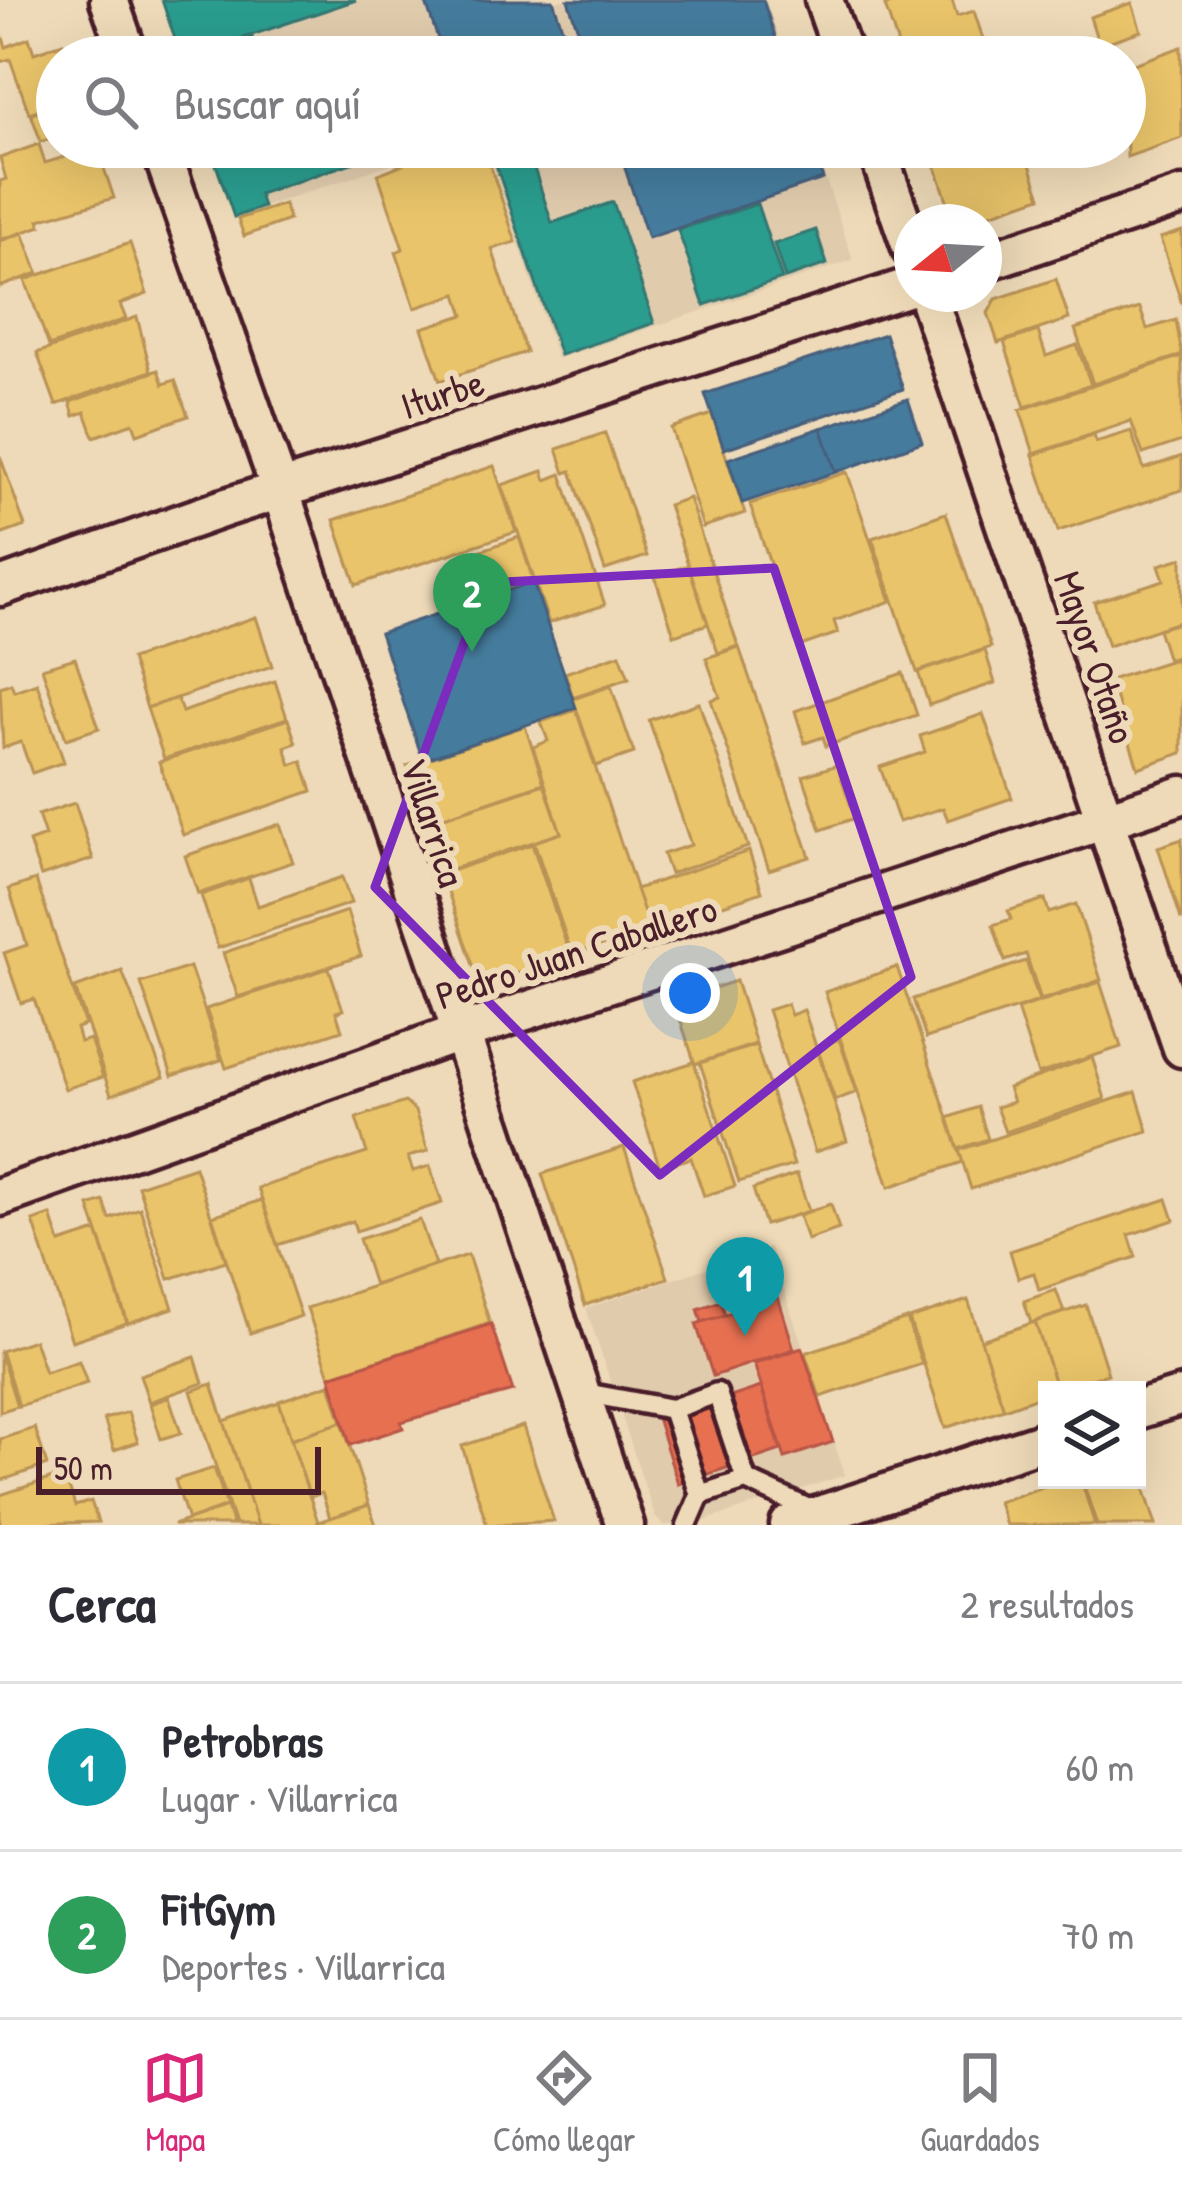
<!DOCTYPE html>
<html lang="es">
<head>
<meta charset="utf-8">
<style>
	body { margin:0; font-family:"Patrick Hand",sans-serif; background:#f2f2f3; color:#2b2b33 }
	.controls { position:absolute; right:36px; bottom:36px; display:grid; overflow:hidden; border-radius:0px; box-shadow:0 12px 48px #0002 }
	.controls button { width:108px; height:108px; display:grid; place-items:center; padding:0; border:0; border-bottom:3px solid #e1e1e2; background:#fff; color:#2b2b33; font:60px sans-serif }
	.compass { position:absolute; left:894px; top:204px; width:108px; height:108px; border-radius:50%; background:#fff; box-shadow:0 12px 48px #0002; rotate:252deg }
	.scale { position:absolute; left:36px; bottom:30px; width:285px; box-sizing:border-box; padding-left:12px; border:6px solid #4a1f2b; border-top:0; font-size:33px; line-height:42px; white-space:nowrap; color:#4a1f2b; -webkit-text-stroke:9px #eedab8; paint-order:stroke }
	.you { position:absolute; left:690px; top:993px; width:42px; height:42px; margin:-30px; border:9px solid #fff; border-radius:50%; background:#1a73e8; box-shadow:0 0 0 18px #1a73e833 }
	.badge { display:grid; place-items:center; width:78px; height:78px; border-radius:50%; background:#db2777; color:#fff; font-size:39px; font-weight:700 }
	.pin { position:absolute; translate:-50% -99px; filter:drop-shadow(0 3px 6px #0008) }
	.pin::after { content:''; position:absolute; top:63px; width:42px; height:36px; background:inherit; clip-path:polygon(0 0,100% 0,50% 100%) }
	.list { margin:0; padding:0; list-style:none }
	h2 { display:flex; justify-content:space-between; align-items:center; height:156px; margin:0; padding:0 48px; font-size:51px }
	h2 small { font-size:39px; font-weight:400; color:#7c7c81 }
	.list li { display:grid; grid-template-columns:78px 1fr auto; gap:36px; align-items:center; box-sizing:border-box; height:168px; padding:0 48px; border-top:3px solid #e1e1e2 }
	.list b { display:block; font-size:45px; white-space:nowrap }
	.list p { margin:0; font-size:39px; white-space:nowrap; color:#7c7c81 }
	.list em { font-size:39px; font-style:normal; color:#7c7c81 }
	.icon { flex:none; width:66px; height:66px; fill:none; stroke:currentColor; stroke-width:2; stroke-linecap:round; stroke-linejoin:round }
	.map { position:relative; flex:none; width:1182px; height:1525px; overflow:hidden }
	.search { position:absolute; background:#fff; box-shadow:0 12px 48px #0002; left:36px; right:36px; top:36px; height:132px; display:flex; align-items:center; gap:30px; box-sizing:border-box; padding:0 42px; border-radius:66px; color:#7c7c81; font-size:45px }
	.sheet { height:492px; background:#fff }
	nav { display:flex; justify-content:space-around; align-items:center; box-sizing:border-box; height:168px; border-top:3px solid #e1e1e2; background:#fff; font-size:33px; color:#7c7c81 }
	nav a { display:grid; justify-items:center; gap:6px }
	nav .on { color:#db2777 }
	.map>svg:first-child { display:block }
</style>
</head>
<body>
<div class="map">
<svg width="1182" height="1525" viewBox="0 0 1182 1525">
	<rect width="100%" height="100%" fill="#eedab8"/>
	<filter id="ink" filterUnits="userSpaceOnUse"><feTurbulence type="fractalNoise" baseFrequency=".00833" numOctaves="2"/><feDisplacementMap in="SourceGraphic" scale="24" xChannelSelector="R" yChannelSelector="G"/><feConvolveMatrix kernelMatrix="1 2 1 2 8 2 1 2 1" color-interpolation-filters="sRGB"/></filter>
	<g filter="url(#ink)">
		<g fill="#e1cbad">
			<polygon points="161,0 766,0 785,57 180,57"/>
			<polygon points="210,147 442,147 233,217"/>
			<polygon points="487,147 815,147 853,260 557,359"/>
			<polygon points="770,1247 845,1475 692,1525 663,1525 655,1517 586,1308"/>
		</g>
		<g fill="#e9c46a" stroke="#b99257" stroke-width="3">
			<polygon points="903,0 952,0 957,16 974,11 989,57 902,57 885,6"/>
			<polygon points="1132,3 1141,31 1099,45 1090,17"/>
			<polygon points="0,29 6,47 29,38 34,53 63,43 68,57 57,57 57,104 29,113 10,59 0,62"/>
			<polygon points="1181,47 1182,138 1127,157 1125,67"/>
			<polygon points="57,105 57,136 41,142 31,114"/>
			<polygon points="39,144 45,163 97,147 114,198 39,220 41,226 0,240 0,181 6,179 0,158"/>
			<polygon points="446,147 484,147 516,242 492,249 526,352 440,381 422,328 464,315 457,294 415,308 396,252 403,249 378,174"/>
			<polygon points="929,147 1024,147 1041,197 966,222 952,215"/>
			<polygon points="284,204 289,220 244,236 238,219"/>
			<polygon points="1182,231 1182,304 1160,238"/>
			<polygon points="23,233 38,273 0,287 0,241"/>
			<polygon points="130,243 147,294 120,304 126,319 49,346 25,280"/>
			<polygon points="1056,279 1069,319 998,343 988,313 996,299"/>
			<polygon points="1140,308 1147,329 1176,320 1182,355 1093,384 1075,329"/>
			<polygon points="137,317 151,371 56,405 37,353"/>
			<polygon points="1038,331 1046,356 1077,345 1091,385 1025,407 1004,342"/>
			<polygon points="1182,356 1182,441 1143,454 1131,421 1034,454 1020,410"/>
			<polygon points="158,370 163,384 175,380 188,416 137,434 133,423 94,437 85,412 74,416 70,402"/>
			<polygon points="712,414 745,513 703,527 671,428"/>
			<polygon points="1131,431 1144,469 1182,456 1182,490 1058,531 1033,455 1094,435 1096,442"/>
			<polygon points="605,433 647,556 605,570 571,471 565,473 557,449"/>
			<polygon points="0,456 25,526 0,535"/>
			<polygon points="494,466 516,532 356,585 334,520"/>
			<polygon points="543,471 546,480 561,474 605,605 549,623 502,485"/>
			<polygon points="847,472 891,601 834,621 838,633 798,647 750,504"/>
			<polygon points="689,498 738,646 718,653 668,505"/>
			<polygon points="946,513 991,647 917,672 872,538"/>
			<polygon points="519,537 533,580 487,595 474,553"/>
			<polygon points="1182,558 1182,621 1108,646 1094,602 1164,580 1159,565"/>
			<polygon points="688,565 708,624 674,635 655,577"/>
			<polygon points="256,617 272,666 147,708 131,659"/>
			<polygon points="1182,622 1182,655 1168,660 1158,629"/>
			<polygon points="739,647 810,857 769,870 711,700 720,697 706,658"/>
			<polygon points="985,650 995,683 929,705 918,672"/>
			<polygon points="620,654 629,678 573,697 565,673"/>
			<polygon points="75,658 99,728 66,739 42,668"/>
			<polygon points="1175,659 1182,681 1182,753 1138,768 1110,680"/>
			<polygon points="903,673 917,715 826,746 823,737 805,743 795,711"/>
			<polygon points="275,681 287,718 164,759 147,708 177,698 182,712"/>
			<polygon points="11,683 14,691 37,683 64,762 32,773 21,742 3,748 0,687"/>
			<polygon points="611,686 634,753 596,766 573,699"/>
			<polygon points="699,703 748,847 670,874 663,854 691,845 649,720"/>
			<polygon points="576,710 650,929 572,955 534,842 561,833 533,747 548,741 541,722"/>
			<polygon points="983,714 1012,798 948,820 943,808 899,822 880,767 925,752 920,736"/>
			<polygon points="288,719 296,743 285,747 291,765 302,761 312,791 183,835 159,762"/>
			<polygon points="525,726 544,783 426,823 407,766"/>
			<polygon points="837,765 855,818 821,830 803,776"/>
			<polygon points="544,784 561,833 442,872 426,823"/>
			<polygon points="75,803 93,859 41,876 29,842 45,836 38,815"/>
			<polygon points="280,824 293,862 198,894 185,856"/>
			<polygon points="1182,839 1182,919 1181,919 1158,847"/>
			<polygon points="532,844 570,955 497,980 474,968 442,874"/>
			<polygon points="749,851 762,892 650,929 636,889"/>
			<polygon points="342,877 351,903 218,948 201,895 249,878 258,906"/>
			<polygon points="36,880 85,1025 76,1028 80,1042 90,1039 103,1077 65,1089 34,999 21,1003 4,953 27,945 9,889"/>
			<polygon points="1045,899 1049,913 1076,904 1101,980 1041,1000 1026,954 1005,961 993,925 1011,919 1008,911"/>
			<polygon points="347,911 361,956 238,997 223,953"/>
			<polygon points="1026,961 1039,1001 926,1038 913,999"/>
			<polygon points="190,967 221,1060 172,1076 141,983"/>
			<polygon points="897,967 963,1162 889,1187 825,992"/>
			<polygon points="329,968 343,1010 336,1012 342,1030 226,1068 206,1009"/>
			<polygon points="122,971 164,1077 111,1095 75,988"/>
			<polygon points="736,981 756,1044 695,1064 674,1001"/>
			<polygon points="1100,982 1121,1047 1038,1074 1017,1009"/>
			<polygon points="787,1004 791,1015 804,1010 847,1141 815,1152 768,1010"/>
			<polygon points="839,1039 857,1092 835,1100 817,1047"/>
			<polygon points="756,1045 794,1165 739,1182 700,1063"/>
			<polygon points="1092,1057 1105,1099 1005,1132 996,1107 1013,1102 1008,1088"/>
			<polygon points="694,1062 735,1186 704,1196 691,1158 660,1168 632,1082"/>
			<polygon points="1136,1092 1148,1131 971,1189 959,1150"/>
			<polygon points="405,1102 415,1111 428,1151 408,1157 413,1171 430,1166 442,1203 356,1231 353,1221 277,1245 258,1188 367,1153 356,1118"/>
			<polygon points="978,1107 988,1139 958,1149 948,1118"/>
			<polygon points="624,1147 668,1278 585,1305 542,1174"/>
			<polygon points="195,1167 226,1261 169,1279 138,1186"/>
			<polygon points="797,1174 809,1211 765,1225 753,1189"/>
			<polygon points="1167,1199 1174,1220 1129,1235 1136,1257 1039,1290 1034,1273 1018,1278 1010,1251"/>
			<polygon points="262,1200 301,1316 250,1333 212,1216"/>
			<polygon points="104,1201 110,1219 140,1208 173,1308 128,1323 89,1206"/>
			<polygon points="831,1204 839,1229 807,1240 799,1215"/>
			<polygon points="51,1215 60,1243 97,1231 127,1323 72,1341 33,1221"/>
			<polygon points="420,1220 435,1265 374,1285 359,1239"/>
			<polygon points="468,1255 490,1323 330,1376 307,1308"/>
			<polygon points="1056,1290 1064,1312 1031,1323 1024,1301"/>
			<polygon points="968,1300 1004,1409 945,1428 909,1319"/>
			<polygon points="1086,1305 1108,1374 1057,1390 1035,1322"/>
			<polygon points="907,1319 922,1364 820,1397 805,1353"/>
			<polygon points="1035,1322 1057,1390 1004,1409 981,1340"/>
			<polygon points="34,1340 45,1372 79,1361 87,1383 19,1406 1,1351"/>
			<polygon points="0,1352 17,1406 0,1412"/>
			<polygon points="195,1357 203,1383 149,1402 140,1375"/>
			<polygon points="212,1384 258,1525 235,1525 191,1391"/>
			<polygon points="330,1384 342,1422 291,1439 279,1401"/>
			<polygon points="169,1397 181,1433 161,1439 150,1404"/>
			<polygon points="279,1402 319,1525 258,1525 224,1421"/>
			<polygon points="128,1412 138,1442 114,1450 104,1419"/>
			<polygon points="342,1422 369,1505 330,1518 322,1493 310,1497 291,1439"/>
			<polygon points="523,1426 554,1521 487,1525 462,1446"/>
			<polygon points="35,1428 47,1465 0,1481 0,1439"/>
			<polygon points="1137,1466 1156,1525 1097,1525 1082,1480 1137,1480"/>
			<polygon points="214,1468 227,1506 188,1520 175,1480"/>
			<polygon points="65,1474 75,1506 91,1501 98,1522 0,1525 0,1495"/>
			<polygon points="1063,1480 1081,1480 1095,1525 1006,1525 998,1502"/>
			<polygon points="369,1505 376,1525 319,1525 318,1522"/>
			<polygon points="227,1507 233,1525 173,1525"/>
		</g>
		<g fill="#e76f51" stroke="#b85746" stroke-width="3">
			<polygon points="778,1297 794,1349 713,1376 696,1324"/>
			<polygon points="721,1301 725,1315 702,1322 698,1309"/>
			<polygon points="491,1324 513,1391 401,1422 403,1428 350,1445 330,1376"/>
			<polygon points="802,1348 833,1442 785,1458 754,1364"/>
			<polygon points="761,1387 781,1450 678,1484 658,1421"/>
		</g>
		<g fill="#2a9d8f" stroke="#347771" stroke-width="3">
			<polygon points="162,0 356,0 186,57 181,57"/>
			<polygon points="252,37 259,57 192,57"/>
			<polygon points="210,147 399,147 259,194 263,207 234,217"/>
			<polygon points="490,147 527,147 552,223 613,202 654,323 560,355"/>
			<polygon points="757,204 782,279 704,305 678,230"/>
			<polygon points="816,230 827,264 785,278 774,244"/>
		</g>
		<g fill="#457b9d" stroke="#465f7b" stroke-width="3">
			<polygon points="425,0 553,0 569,49 546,57 444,57"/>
			<polygon points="568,0 763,0 782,57 587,57"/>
			<polygon points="618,147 812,147 823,179 648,238"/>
			<polygon points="885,334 903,389 724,449 705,394"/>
			<polygon points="908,399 922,442 836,472 821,428"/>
			<polygon points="821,428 836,472 742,503 728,459"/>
			<polygon points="533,582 576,708 423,760 380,633"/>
		</g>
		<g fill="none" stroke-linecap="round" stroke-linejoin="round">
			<defs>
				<g id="service">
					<polyline points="580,1392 672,1409 717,1393 746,1480"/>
					<polyline points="672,1409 700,1495"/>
					<polyline points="687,1525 700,1495 746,1480 815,1512"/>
				</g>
				<g id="minor">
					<polyline points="109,0 129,57"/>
					<polyline points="824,0 844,57"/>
					<polyline points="160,147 280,489 625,1525"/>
					<polyline points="876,147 912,250"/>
					<polyline points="984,262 1182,196"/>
					<polyline points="927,294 1182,1048"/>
					<polyline points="0,587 227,507 912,286"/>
					<polyline points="0,1197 459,1033 1182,795"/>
					<polyline points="1137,1410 1182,1396"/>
					<polyline points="789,1525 1047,1440"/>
				</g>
			</defs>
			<use href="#service" stroke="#4a1f2b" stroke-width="27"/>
			<use href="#minor" stroke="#4a1f2b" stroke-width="45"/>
			<use href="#service" stroke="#eedab8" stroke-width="18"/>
			<use href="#minor" stroke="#eedab8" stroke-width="36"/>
		</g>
	</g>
	<path fill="none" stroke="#7b2cbf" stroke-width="9" stroke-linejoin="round" d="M774 568 911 977 660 1175 375 887 486 583Z"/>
	<g text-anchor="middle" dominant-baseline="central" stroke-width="12" stroke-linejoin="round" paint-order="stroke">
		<g font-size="39" fill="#4a1f2b" stroke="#eedab8">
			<text transform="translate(442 393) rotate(-18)">Iturbe</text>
			<text transform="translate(1096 657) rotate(71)">Mayor Otaño</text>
			<text transform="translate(434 822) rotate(72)">Villarrica</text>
			<text transform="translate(576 951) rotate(-18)">Pedro Juan Caballero</text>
		</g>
	</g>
</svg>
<div class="controls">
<button><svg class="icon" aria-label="layers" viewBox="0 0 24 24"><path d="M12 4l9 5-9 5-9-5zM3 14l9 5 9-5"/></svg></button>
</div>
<svg class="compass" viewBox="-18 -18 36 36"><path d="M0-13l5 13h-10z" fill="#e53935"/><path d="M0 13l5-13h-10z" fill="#7c7c81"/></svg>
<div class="scale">50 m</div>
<div class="you"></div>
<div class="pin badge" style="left:745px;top:1336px;background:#0f9aa8">1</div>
<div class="pin badge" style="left:472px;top:652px;background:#2e9e5b">2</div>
<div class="search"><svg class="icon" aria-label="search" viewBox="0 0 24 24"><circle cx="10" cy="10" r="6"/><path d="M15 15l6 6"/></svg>Buscar aquí</div>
</div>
<section class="sheet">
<h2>Cerca<small>2 resultados</small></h2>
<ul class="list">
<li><span class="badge" style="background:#0f9aa8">1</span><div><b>Petrobras</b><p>Lugar · Villarrica</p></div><em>60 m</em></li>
<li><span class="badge" style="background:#2e9e5b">2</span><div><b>FitGym</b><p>Deportes · Villarrica</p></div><em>70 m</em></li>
</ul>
</section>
<nav>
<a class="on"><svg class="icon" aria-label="map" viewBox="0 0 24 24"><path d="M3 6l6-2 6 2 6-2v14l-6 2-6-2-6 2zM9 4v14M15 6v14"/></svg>Mapa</a>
<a><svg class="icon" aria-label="directions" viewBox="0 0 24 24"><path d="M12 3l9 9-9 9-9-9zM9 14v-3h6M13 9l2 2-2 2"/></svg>Cómo llegar</a>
<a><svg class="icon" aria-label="saved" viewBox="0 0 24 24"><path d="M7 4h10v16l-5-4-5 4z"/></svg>Guardados</a>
</nav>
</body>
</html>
